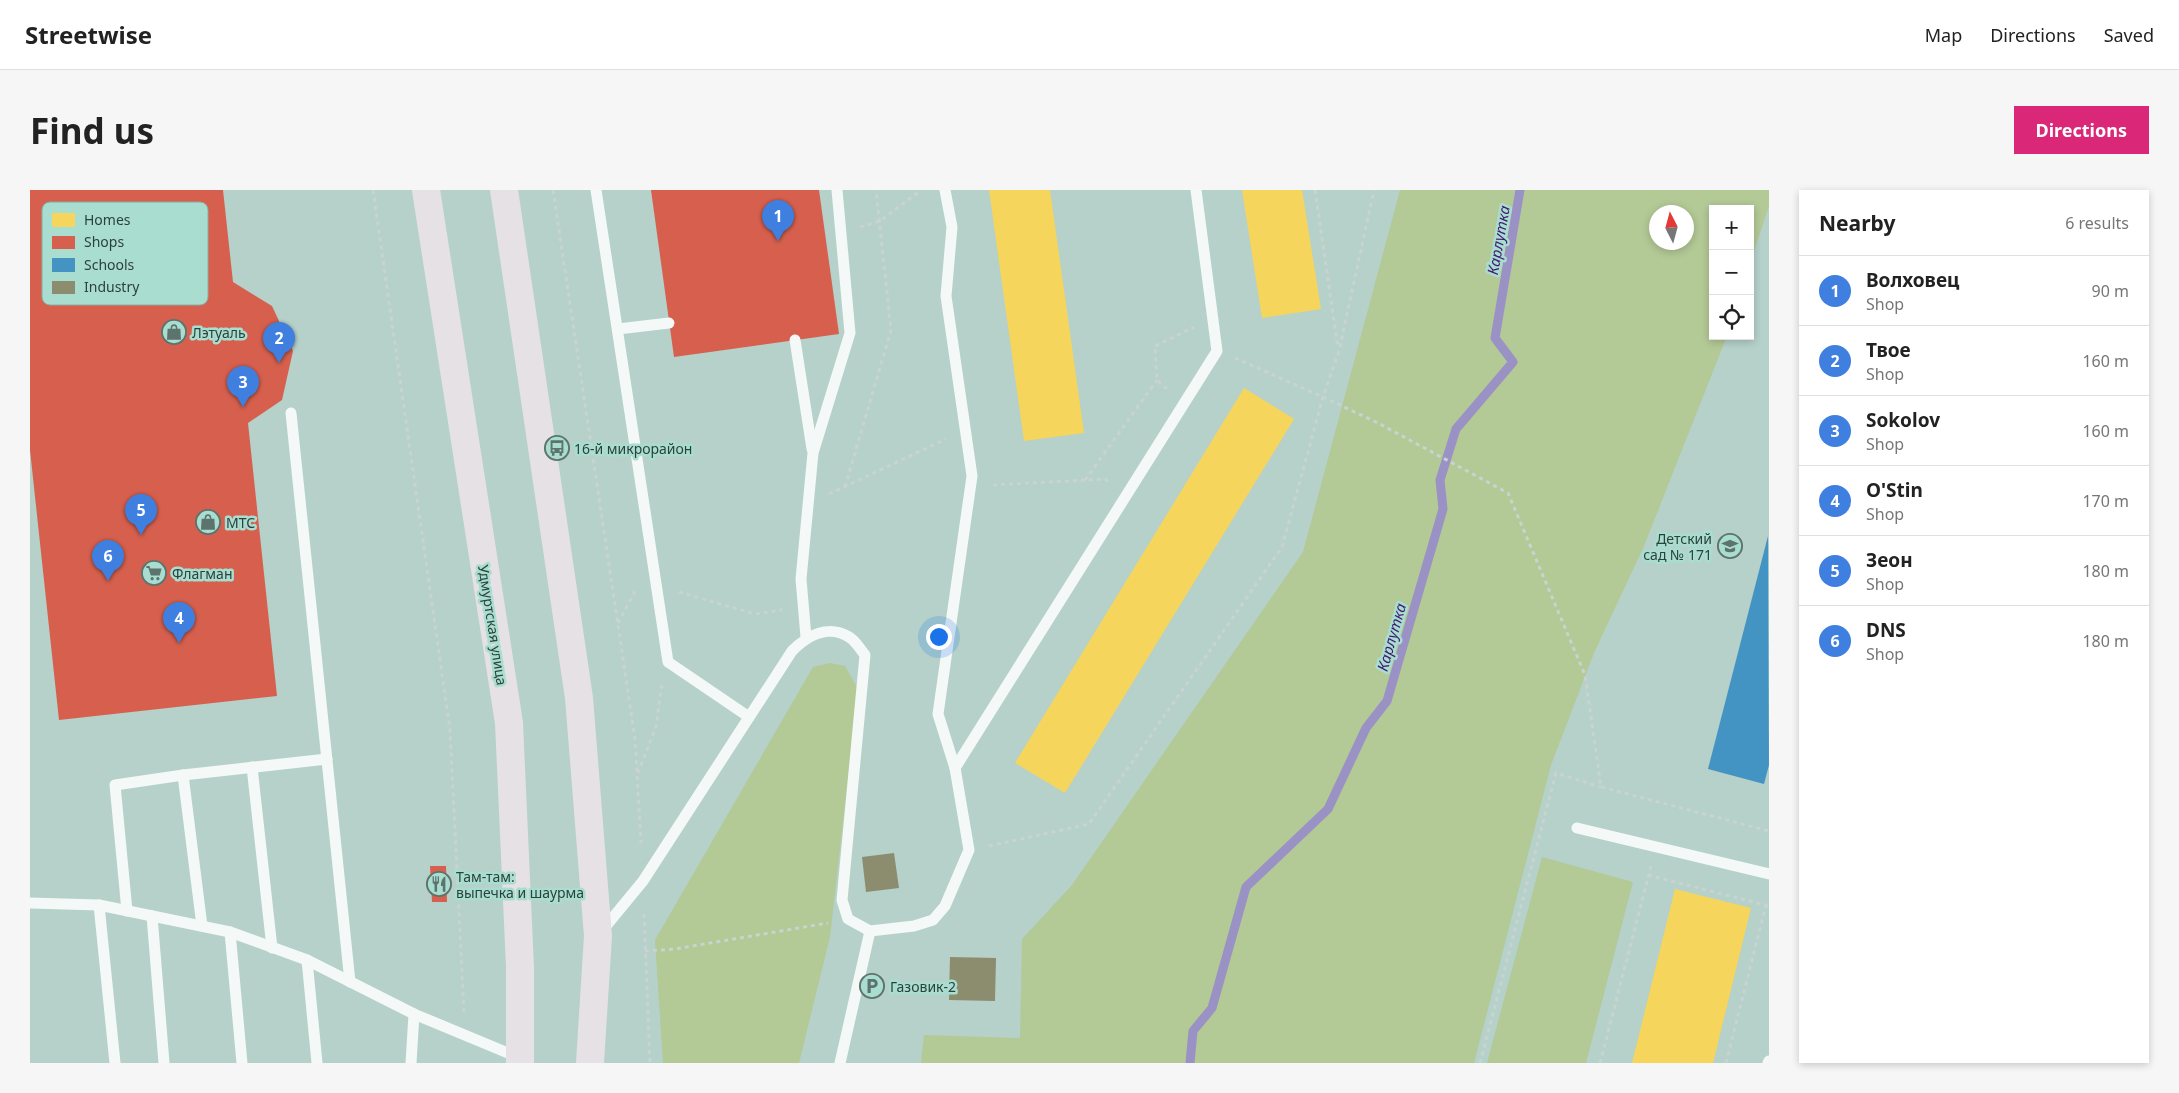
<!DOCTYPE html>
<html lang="en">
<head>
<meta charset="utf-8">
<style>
	body { margin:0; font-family:"Noto Sans",sans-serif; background:#f6f6f6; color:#222 }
	.controls { position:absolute; right:15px; top:15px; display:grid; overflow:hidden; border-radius:0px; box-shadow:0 2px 8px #0003 }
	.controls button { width:45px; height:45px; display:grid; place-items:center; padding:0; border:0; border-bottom:1px solid #e0e0e0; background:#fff; color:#222; font:25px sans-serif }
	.compass { position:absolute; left:1619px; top:15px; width:45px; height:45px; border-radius:50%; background:#fff; box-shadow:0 2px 8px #0003; rotate:354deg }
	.you { position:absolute; left:908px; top:446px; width:18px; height:18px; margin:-12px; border:4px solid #fff; border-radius:50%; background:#1a73e8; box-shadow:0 0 0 8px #1a73e833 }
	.badge { display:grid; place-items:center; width:32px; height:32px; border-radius:50%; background:#db2777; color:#fff; font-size:16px; font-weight:700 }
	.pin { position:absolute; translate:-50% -41px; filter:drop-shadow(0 1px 2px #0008) }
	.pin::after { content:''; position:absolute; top:26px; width:18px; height:15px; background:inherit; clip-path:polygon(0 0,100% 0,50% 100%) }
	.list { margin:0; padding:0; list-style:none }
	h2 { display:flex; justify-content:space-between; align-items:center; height:65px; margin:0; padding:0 20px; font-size:21px }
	h2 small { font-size:16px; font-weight:400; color:#767676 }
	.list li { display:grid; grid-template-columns:32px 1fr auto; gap:15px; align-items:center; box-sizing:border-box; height:70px; padding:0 20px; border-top:1px solid #e0e0e0 }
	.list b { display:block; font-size:19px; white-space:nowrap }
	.list p { margin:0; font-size:16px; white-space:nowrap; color:#767676 }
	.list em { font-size:16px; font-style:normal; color:#767676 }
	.icon { flex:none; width:28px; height:28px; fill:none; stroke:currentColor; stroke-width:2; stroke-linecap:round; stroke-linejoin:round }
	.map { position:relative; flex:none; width:1739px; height:873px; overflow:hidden; border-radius:0px }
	header { display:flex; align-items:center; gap:30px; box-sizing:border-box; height:70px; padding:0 25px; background:#fff; border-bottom:1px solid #e0e0e0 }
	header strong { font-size:24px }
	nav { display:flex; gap:28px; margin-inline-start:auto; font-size:18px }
	.intro { display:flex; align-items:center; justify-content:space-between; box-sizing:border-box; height:120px; padding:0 30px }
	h1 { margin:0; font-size:35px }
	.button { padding:12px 22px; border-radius:0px; background:#db2777; color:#fff; font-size:18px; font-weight:700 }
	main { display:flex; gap:30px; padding:0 30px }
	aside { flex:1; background:#fff; border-radius:0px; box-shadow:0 2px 8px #0003 }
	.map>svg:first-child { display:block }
</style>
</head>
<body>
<header>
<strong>Streetwise</strong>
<nav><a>Map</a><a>Directions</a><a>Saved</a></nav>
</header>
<div class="intro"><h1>Find us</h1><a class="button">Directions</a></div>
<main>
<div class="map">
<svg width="1739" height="873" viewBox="0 0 1739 873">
	<rect width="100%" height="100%" fill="#b5d1ca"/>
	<g fill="#b3c996" fill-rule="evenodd">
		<path d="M1370 0H1739V16L1720 73V19H1683V146H1697L1614 356 1564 463 1521 575 1444 873H891L894 845 990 848 992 749 1042 695 1273 362ZM1656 22V52H1626V22Z"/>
		<polygon points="800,473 815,476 828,499 800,747 769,873 633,873 625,750 783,477"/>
		<polygon points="1512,667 1603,692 1556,873 1457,873"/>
	</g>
	<g fill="#f6d55c">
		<polygon points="959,0 1020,0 1054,243 994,251"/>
		<polygon points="1212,0 1272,0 1291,119 1232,128"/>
		<polygon points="1214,198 1264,229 1035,603 985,573"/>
		<polygon points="1645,699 1721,718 1683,873 1602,873"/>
	</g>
	<g fill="#d6604d">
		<polygon points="0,0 193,0 203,92 242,116 263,161 252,210 218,233 247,506 29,530 0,260"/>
		<polygon points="621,0 789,0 809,144 644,167"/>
		<polygon points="400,676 416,676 417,712 402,712"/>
	</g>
	<polygon fill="#4393c3" points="1738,346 1739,575 1734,594 1678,579"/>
	<g fill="#8c8c6e">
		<polygon points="864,663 869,698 836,702 832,667"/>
		<polygon points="920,767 966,768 965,811 919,810"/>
	</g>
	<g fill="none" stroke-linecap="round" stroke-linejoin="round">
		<polyline stroke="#9a91c5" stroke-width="9" points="1160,873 1163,841 1182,818 1216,697 1298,619 1336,538 1357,511 1413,319 1410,290 1426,239 1483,172 1465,148 1490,0"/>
		<g stroke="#c9d3d0" stroke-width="3" stroke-dasharray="4 4" stroke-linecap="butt">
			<polyline points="343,0 420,540 434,823"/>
			<polyline points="523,0 605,549 611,653"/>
			<polyline points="1285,0 1308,158"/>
			<polyline points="830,37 850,31 891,0"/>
			<polyline points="1205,168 1293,207 1348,233 1478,303 1555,485 1571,597 1739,641"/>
			<polyline points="1137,199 1127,190 1125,156 1164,137"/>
			<polyline points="1055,290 1127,190"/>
			<polyline points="963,295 1075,289 1080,293"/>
			<polyline points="815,297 861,140 846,0"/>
			<polyline points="799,304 916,249"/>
			<polyline points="649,402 725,424 752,420"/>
			<polyline points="588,433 605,401"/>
			<polyline points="608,583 626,537 632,493"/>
			<polyline points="959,656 1059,634 1252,357 1293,207 1309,161 1344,0"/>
			<polyline points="1618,685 1739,716"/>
			<polyline points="614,724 620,873"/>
			<polyline points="615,761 645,759 798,733"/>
			<polyline points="1450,873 1526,583 1571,597"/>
			<polyline points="1570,873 1621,676"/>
			<polyline points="1696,873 1736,715"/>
		</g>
		<g stroke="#f4f8f7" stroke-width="11">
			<polyline points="566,0 638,472 719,527"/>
			<polyline points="588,139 639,133"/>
			<polyline points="765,150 782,259"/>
			<polyline points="261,223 320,792"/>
			<polyline points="776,447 771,389 783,263 820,143 807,0"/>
			<polyline points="222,577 242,758"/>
			<polyline points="925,578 1187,161 1166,0"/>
			<polyline points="153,585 172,736"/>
			<polyline points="1547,638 1739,684"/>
			<polyline points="0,713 69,715 200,742 277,770 384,824 490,868"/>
			<polyline points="69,715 85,873"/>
			<polyline points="97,721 85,595 153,585 297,569"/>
			<polyline points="122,726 134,873"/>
			<polyline points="200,742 212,873"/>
			<path d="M571 742 613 691 762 461C777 446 798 434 819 447 825 450 830 459 835 465L812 710 818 729 840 741 884 736 903 730 915 716 939 660 925 578 908 524 942 286 916 106 922 37 915 0"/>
			<polyline points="277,770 287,873"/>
			<polyline points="381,873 384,824"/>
			<polyline points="810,873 840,741"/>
			<polyline points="1738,873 1739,871"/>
		</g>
		<g stroke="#e5e1e4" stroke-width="28">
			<polyline points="396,0 479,533 490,777 490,873"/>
			<polyline points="474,0 549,508 568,746 560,873"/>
		</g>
	</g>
	<defs>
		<symbol id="shop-ring" viewBox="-11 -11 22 22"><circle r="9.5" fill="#a9ddd0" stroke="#5c736e" stroke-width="1.5"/><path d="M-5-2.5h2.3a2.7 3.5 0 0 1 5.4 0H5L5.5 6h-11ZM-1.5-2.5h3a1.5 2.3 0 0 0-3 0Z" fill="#5c736e"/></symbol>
		<symbol id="bus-ring" viewBox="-11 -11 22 22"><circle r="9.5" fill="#a9ddd0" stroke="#5c736e" stroke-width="1.5"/><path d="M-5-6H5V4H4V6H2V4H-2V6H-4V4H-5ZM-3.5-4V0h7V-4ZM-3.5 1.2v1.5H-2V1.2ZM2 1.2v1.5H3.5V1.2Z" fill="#5c736e"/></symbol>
		<symbol id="school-ring" viewBox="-11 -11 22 22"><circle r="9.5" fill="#a9ddd0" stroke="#5c736e" stroke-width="1.5"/><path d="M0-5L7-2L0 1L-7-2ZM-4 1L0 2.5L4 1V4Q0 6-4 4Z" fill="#5c736e"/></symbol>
		<symbol id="supermarket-ring" viewBox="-11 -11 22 22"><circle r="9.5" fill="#a9ddd0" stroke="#5c736e" stroke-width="1.5"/><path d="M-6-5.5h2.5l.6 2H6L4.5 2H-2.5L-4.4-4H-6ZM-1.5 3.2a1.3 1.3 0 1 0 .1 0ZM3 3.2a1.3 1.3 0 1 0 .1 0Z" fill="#5c736e"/></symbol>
		<symbol id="restaurant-ring" viewBox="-11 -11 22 22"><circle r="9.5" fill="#a9ddd0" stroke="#5c736e" stroke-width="1.5"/><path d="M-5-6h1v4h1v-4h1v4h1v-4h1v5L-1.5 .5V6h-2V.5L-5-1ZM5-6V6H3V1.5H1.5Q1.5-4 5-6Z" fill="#5c736e"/></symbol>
		<symbol id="parking-ring" viewBox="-11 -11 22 22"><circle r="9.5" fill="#a9ddd0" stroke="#5c736e" stroke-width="1.5"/><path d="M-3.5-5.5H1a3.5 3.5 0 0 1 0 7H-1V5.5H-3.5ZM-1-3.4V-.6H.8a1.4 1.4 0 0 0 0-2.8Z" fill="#5c736e"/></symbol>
	</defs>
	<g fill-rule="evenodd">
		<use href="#shop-ring" x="130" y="128" width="28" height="28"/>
		<use href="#bus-ring" x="513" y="244" width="28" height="28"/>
		<use href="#shop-ring" x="164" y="318" width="28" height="28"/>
		<use href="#school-ring" x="1686" y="342" width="28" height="28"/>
		<use href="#supermarket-ring" x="110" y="369" width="28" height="28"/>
		<use href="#restaurant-ring" x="395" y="680" width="28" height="28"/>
		<use href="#parking-ring" x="828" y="782" width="28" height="28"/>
	</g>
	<g text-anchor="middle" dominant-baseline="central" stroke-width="5" stroke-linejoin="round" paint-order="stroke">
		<g font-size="14" fill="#2c413c" stroke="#a9ddd0" text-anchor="start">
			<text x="162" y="142">Лэтуаль</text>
			<text x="544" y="258">16-й микрорайон</text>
			<text x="196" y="332">МТС</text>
			<text x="1682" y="348" text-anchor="end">Детский<tspan x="1682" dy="16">сад № 171</tspan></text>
			<text x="142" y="383">Флагман</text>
			<text x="426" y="686">Там-там:<tspan x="426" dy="16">выпечка и шаурма</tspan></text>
			<text x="860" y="796">Газовик-2</text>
		</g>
		<g font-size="14" fill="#2c413c" stroke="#a9ddd0">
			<text transform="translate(463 435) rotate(81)">Удмуртская улица</text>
		</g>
		<g font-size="15" font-style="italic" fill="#411974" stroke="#a9ddd0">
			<text transform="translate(1468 50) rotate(-80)">Карлутка</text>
			<text transform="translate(1361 447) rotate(-74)">Карлутка</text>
		</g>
	</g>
	<rect x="12" y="12" width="166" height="103" rx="8" fill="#a9ddd0" stroke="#84aea4" stroke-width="1"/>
	<rect x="22" y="23" width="23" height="14" fill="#f6d55c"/>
	<rect x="22" y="46" width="23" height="13" fill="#d6604d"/>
	<rect x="22" y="68" width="23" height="14" fill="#4393c3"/>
	<rect x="22" y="91" width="23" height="13" fill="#8c8c6e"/>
	<g font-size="14" fill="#2c413c">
		<text x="54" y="35">Homes</text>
		<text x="54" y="57">Shops</text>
		<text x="54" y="80">Schools</text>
		<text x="54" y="102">Industry</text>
	</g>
</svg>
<div class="controls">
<button>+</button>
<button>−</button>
<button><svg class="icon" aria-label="locate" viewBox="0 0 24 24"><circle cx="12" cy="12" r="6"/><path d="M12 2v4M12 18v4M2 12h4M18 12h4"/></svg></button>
</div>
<svg class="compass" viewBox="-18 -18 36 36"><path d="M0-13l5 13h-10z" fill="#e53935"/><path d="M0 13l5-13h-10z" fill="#767676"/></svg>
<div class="you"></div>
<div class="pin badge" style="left:748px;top:51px;background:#3f7fe0">1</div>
<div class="pin badge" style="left:249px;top:173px;background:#3f7fe0">2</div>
<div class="pin badge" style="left:213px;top:217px;background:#3f7fe0">3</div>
<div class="pin badge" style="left:149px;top:453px;background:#3f7fe0">4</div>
<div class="pin badge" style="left:111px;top:345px;background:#3f7fe0">5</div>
<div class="pin badge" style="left:78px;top:391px;background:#3f7fe0">6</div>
</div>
<aside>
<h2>Nearby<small>6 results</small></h2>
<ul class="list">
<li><span class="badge" style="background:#3f7fe0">1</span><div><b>Волховец</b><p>Shop</p></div><em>90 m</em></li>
<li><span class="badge" style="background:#3f7fe0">2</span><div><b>Твое</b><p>Shop</p></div><em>160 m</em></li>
<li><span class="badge" style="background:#3f7fe0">3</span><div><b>Sokolov</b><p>Shop</p></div><em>160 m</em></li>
<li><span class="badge" style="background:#3f7fe0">4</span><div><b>O'Stin</b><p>Shop</p></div><em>170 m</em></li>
<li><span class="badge" style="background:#3f7fe0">5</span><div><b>Зеон</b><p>Shop</p></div><em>180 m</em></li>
<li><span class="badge" style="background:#3f7fe0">6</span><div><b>DNS</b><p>Shop</p></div><em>180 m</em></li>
</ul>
</aside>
</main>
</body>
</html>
